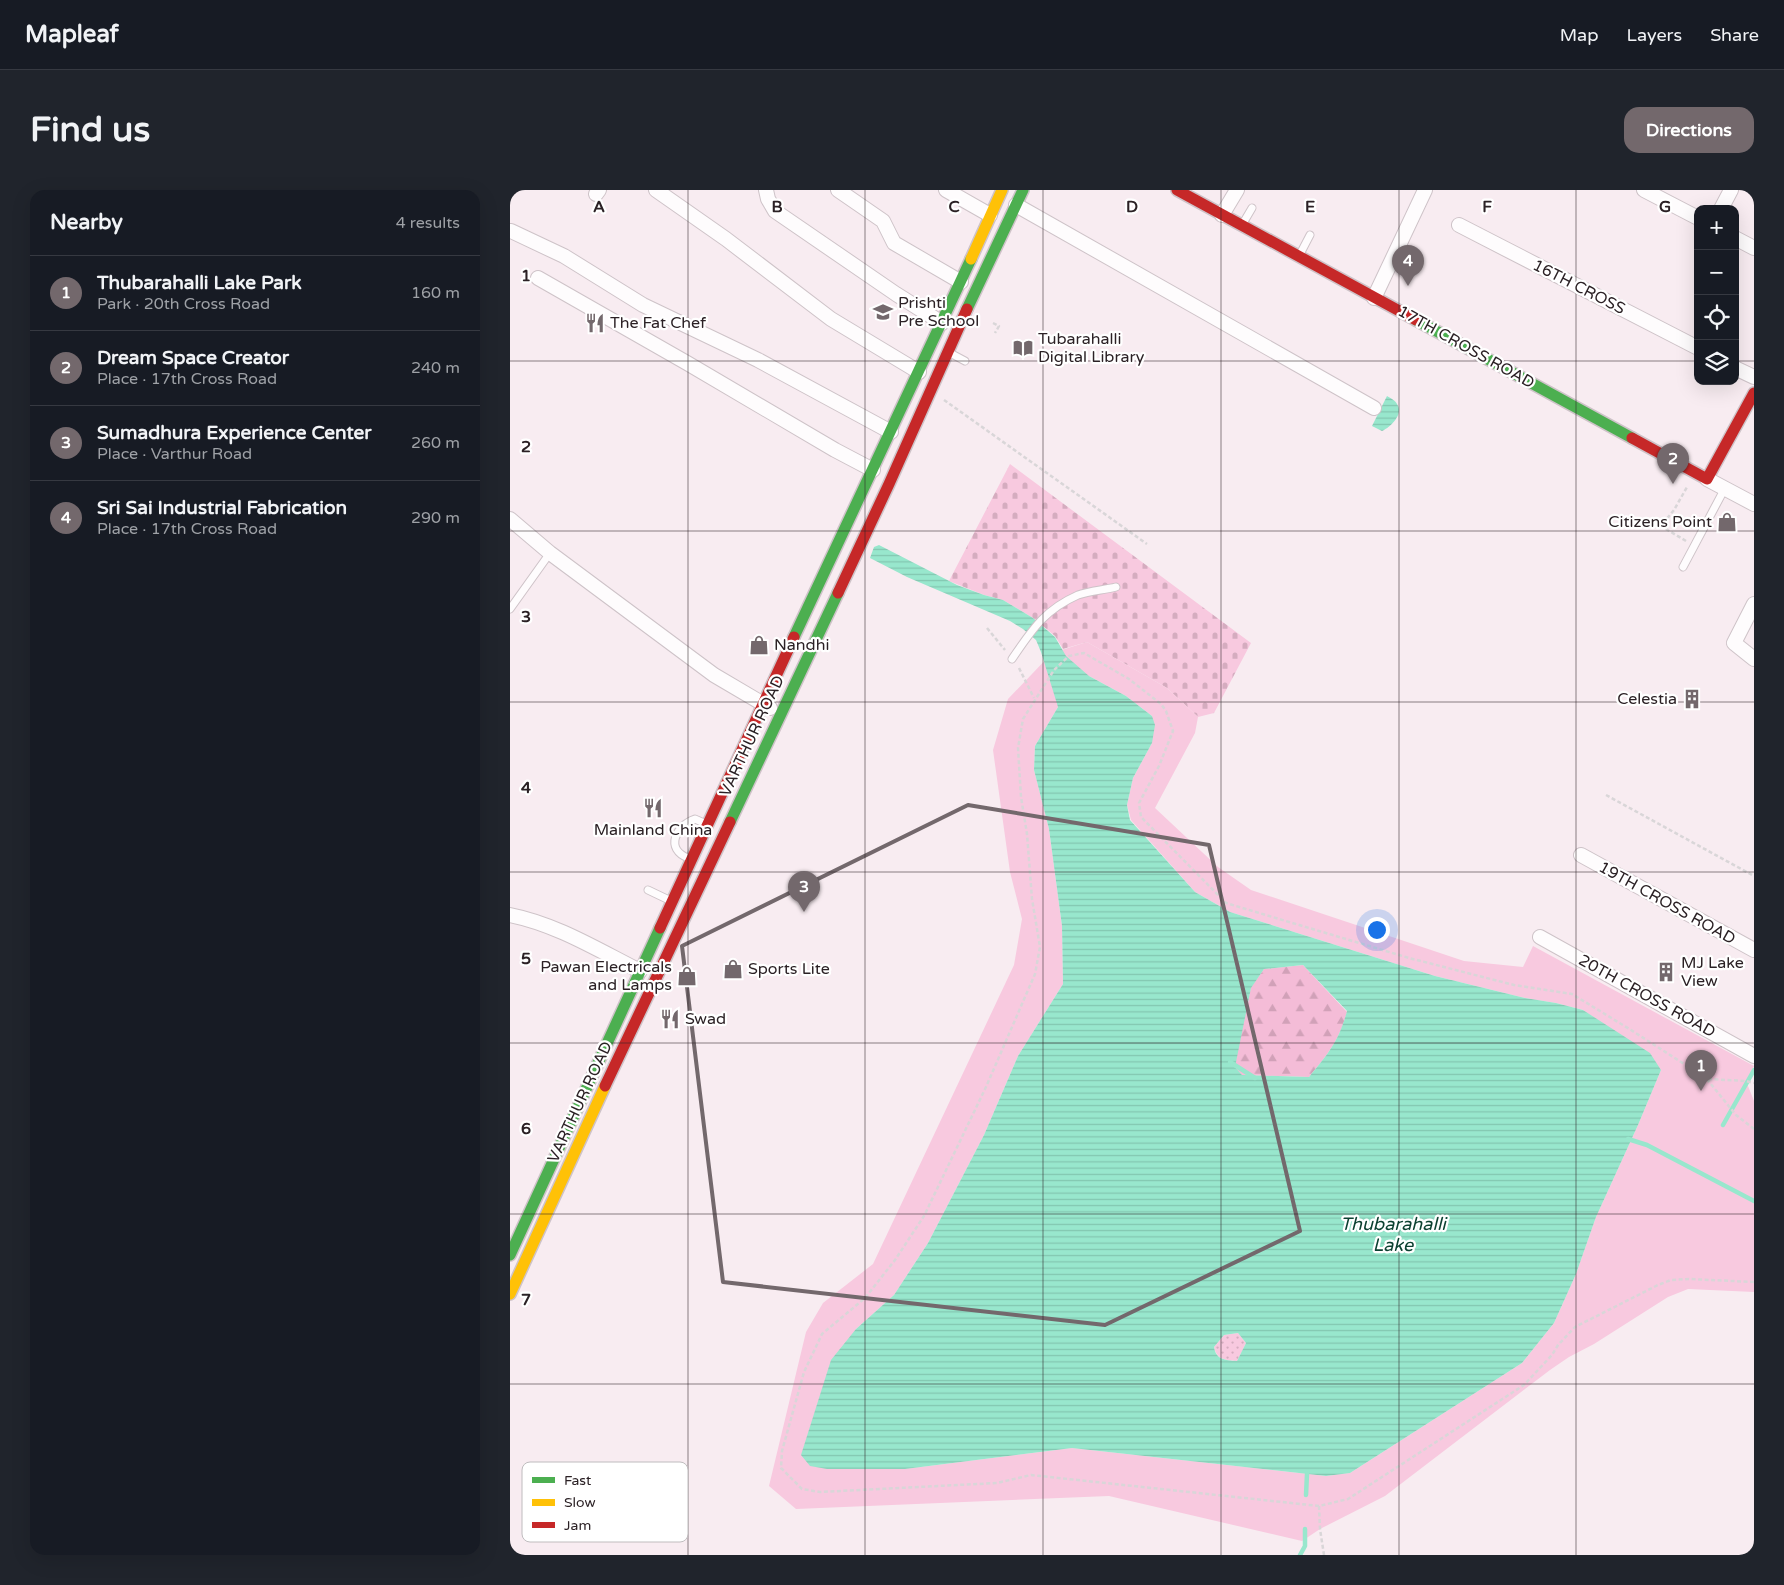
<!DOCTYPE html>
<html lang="en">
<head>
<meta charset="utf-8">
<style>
	body { margin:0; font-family:"Varela Round",sans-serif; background:#20242c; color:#f1f3f6 }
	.controls { position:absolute; right:15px; top:15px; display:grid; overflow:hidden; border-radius:10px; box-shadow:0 5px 20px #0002 }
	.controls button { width:45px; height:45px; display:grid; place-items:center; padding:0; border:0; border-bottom:1px solid #363941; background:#171b24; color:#f1f3f6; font:25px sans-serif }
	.you { position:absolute; left:866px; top:739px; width:18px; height:18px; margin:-12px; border:4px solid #fff; border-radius:50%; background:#1a73e8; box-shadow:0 0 0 8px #1a73e833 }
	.badge { display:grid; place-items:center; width:32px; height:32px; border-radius:50%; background:#73686c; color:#fff; font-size:16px; font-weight:700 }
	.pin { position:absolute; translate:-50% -41px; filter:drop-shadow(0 1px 2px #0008) }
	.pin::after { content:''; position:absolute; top:26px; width:18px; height:15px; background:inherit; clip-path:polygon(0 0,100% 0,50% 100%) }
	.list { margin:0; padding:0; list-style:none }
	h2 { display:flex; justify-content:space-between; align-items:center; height:65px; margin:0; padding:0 20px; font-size:21px }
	h2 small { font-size:16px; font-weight:400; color:#9ea1a6 }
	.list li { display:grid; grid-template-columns:32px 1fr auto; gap:15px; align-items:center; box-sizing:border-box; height:75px; padding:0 20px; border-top:1px solid #363941 }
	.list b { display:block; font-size:19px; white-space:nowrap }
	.list p { margin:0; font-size:16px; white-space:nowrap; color:#9ea1a6 }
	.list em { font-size:16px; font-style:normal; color:#9ea1a6 }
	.icon { flex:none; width:28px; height:28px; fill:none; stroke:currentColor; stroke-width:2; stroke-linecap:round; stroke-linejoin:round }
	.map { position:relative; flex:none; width:1244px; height:1365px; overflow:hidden; border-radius:15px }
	header { display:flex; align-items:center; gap:30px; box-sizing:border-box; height:70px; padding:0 25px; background:#171b24; border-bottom:1px solid #363941 }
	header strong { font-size:24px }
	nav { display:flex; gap:28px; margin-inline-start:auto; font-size:18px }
	.intro { display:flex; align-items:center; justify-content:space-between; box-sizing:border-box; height:120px; padding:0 30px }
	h1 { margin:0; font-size:35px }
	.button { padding:12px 22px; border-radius:15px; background:#73686c; color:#fff; font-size:18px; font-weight:700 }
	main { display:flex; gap:30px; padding:0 30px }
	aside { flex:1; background:#171b24; border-radius:15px; box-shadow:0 5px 20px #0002 }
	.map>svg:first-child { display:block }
</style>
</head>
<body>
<header>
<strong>Mapleaf</strong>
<nav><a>Map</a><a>Layers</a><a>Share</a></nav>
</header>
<div class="intro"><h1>Find us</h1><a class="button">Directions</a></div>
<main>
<aside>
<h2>Nearby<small>4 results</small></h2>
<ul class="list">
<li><span class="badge">1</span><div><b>Thubarahalli Lake Park</b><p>Park · 20th Cross Road</p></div><em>160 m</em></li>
<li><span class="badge">2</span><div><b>Dream Space Creator</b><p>Place · 17th Cross Road</p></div><em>240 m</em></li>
<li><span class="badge">3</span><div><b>Sumadhura Experience Center</b><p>Place · Varthur Road</p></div><em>260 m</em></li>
<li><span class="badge">4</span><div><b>Sri Sai Industrial Fabrication</b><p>Place · 17th Cross Road</p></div><em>290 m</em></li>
</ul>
</aside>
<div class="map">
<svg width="1244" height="1365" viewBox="0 0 1244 1365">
	<defs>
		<pattern id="grass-dots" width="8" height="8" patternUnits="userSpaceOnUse" patternTransform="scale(1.25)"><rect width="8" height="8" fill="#f8c9df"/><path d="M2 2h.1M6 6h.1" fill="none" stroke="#d5acbf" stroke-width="1.8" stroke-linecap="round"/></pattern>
		<pattern id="forest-firs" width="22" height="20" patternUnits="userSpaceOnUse" patternTransform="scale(1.25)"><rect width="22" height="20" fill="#f4bcd7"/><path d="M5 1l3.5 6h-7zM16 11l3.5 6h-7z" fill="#d1a1b8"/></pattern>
		<pattern id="cemetery-stones" width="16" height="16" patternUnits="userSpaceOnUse" patternTransform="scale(1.25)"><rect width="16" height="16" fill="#f8c9df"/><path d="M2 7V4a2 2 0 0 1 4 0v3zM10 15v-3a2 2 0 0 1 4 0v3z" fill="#d5acbf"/></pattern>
		<pattern id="water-rules" width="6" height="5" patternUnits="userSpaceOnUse" patternTransform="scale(1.25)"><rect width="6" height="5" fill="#98e7cd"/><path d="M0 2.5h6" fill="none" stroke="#83c6b0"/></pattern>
	</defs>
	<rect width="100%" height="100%" fill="#f8ecf1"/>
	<path fill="url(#grass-dots)" d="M728 1143 736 1153 727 1171C715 1170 707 1170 704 1157L714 1145Z"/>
	<path fill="url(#forest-firs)" d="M793 775 837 822C829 851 818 864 799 887L732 885 724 877 741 797 754 779Z"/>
	<polygon fill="url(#cemetery-stones)" points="500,274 741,453 704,523 688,527 657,498 577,452 553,459 545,446 523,428 493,410 474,405 439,391"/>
	<path fill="#f8c9df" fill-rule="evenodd" d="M577 452 657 498 688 527 685 543 645 618 708 677 741 700 954 771 1013 777 1023 756 1244 876 1236 891 1244 911V1102L1178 1099 1158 1107 1084 1154 1059 1167 1040 1180 875 1306 810 1339 792 1351 599 1306 286 1319 259 1296 296 1142 313 1113 363 1074 504 775 512 729 500 682 483 560 498 509 542 463ZM579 486 616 506 642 526V553L623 588 617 615 621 630 685 702 720 722 925 786 1015 808 1046 813 1073 820 1102 840 1151 880 1128 935 1086 1027 1066 1084 1044 1133 1012 1173 840 1283 816 1286 562 1258 395 1279H317L346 1139 384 1105 418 1053 474 945 508 866 553 794 552 736 539 639 524 580 525 556 548 517Z"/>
	<g fill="url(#water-rules)" fill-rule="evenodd">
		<path d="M877 206C880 208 885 210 887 214 894 224 881 237 872 241L862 236Z"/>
		<path d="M369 355 447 395 474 405 493 410 523 428 545 447 556 466 579 486 616 506 642 526 645 535 642 553 623 588 617 615 620 630 685 702 720 722 925 786 1015 808 1046 813 1073 820 1140 863 1151 880 1128 935 1086 1027 1066 1084 1044 1133 1012 1173 840 1283 816 1286 562 1258 395 1279H317L300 1276 291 1265 321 1170 346 1139 384 1105 418 1053 474 945 508 866 553 794 552 736 539 639 524 580 525 556 548 517 531 462 526 450 513 439 500 431 397 387 360 368 364 357ZM793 775 837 821C829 851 818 864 799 887L732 885 725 877 741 798 754 779ZM728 1143 736 1153 727 1171C715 1170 706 1170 704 1157L714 1145Z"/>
	</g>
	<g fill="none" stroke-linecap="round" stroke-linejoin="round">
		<g stroke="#98e7cd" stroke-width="4.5">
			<polyline points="720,872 745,888"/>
			<polyline points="1213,935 1244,880"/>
			<polyline points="1118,949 1137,955 1244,1011"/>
			<polyline points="796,1305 797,1284"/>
			<polyline points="790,1365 795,1356 795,1339"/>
		</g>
		<defs>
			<g id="lane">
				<polyline points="732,35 742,18"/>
				<polyline points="789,66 800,45"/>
				<polyline points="440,163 455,171"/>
				<polyline points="1173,377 1215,298"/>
				<polyline points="0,419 40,363"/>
				<path d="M502 469C522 440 534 420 568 405 579 401 594 400 606 397"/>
				<path d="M178 668C155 659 165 636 185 629L194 633"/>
				<polyline points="138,700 159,710"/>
			</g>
			<g id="street">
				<polyline points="146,0 216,49 321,129 409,182"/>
				<polyline points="256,0 258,9 265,21 386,104 432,133"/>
				<polyline points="328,0 373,31 384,53 451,92"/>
				<polyline points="436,0 480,25"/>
				<polyline points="1134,0 1188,28"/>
				<polyline points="86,4 89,0"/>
				<polyline points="506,15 864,218"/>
				<polyline points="1211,19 1221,0"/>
				<polyline points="712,25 727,0"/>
				<polyline points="949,35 1188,158"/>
				<polyline points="1,41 54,66 133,115 248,170 381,242"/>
				<polyline points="1225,48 1244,58"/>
				<polyline points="28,88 177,173 325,260 363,280"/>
				<polyline points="864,108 915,0"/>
				<polyline points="1225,178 1244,187"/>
				<polyline points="1197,289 1244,314"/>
				<polyline points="0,329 40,363 204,485 260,518"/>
				<polyline points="1244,414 1224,453 1244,469"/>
				<polyline points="1071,665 1244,760"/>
				<path d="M0 725C46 734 88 760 130 781"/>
				<polyline points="1030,747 1244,866"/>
			</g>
			<g id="fast">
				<polyline points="457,119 513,0"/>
				<polyline points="906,130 1122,248"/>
				<polyline points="284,447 461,69"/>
				<polyline points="220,632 328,403"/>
				<polyline points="0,1065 150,738"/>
			</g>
			<g id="slow">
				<polyline points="461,69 492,0"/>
				<polyline points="0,1104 95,896"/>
			</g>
			<g id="jam">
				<polyline points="667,0 906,130"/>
				<polyline points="1122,248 1197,289 1244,203"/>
				<polyline points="328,403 379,294 457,119"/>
				<polyline points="150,738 284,447"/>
				<polyline points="95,896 220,632"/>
			</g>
		</defs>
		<use href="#lane" stroke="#cec3c8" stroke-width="9"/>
		<use href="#street" stroke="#cec3c8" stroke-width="16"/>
		<use href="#fast" stroke="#cec3c8" stroke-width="14"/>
		<use href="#slow" stroke="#cec3c8" stroke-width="14"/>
		<use href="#jam" stroke="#cec3c8" stroke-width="14"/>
		<g stroke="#d9d6d8" stroke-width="2.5" stroke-dasharray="4 2.5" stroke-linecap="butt">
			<polyline points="483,133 489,136 485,143"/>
			<polyline points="434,210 637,354"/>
			<polyline points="1176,351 1151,336 1164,320 1177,297"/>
			<polyline points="477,438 495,460"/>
			<polyline points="509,478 524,508"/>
			<polyline points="1096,605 1244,686"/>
			<polyline points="1198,889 1236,891 1244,893"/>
			<polyline points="1244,939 1226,925 1196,888 1121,840 1062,804 1004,795 899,768 716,713 631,627 629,613 649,576 663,541 656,521 651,514 619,489 574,463 559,466 544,480 513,529 508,558 511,607 517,644 522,709 530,757 525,784 476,897 414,1026 385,1070 355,1108 312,1144 294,1182 272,1261 271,1278 292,1299 310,1302 487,1293 521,1285 809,1316 838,1309 1014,1195 1042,1165 1048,1155 1065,1137 1148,1095 1161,1090 1179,1089 1244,1092"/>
			<polyline points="809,1316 810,1339 814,1365"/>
		</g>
		<use href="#lane" stroke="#fefcfd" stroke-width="7"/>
		<use href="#street" stroke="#fefcfd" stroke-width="14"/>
		<use href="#fast" stroke="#4caf50" stroke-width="11"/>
		<use href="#slow" stroke="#ffc107" stroke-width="11"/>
		<use href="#jam" stroke="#c62828" stroke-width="11"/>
	</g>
	<path fill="none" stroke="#73686c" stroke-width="4" stroke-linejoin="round" d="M458 615 699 655 790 1041 595 1135 213 1092 172 756Z"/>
	<path fill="none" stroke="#2b2125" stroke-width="1" stroke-opacity="0.55" d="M178 0V1365M355 0V1365M533 0V1365M711 0V1365M889 0V1365M1066 0V1365M0 171H1188M1225 171H1244M0 341H1244M0 512H1244M0 682H1244M0 853H1244M0 1024H1244M0 1194H1244"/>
	<defs>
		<symbol id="school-bare" viewBox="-9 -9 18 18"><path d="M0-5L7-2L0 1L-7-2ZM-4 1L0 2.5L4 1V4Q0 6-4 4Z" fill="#73686c" stroke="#fff" stroke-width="2.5" paint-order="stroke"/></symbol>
		<symbol id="restaurant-bare" viewBox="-9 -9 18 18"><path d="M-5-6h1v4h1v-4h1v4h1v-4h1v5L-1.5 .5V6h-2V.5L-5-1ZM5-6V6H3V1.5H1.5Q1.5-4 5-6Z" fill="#73686c" stroke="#fff" stroke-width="2.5" paint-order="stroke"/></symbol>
		<symbol id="library-bare" viewBox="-9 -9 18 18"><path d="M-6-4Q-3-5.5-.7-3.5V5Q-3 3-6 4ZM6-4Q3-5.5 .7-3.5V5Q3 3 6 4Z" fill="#73686c" stroke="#fff" stroke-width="2.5" paint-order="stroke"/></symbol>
		<symbol id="shop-bare" viewBox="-9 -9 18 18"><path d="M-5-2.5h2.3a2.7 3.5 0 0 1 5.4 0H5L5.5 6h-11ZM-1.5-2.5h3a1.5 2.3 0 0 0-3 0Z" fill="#73686c" stroke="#fff" stroke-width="2.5" paint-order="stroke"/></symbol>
		<symbol id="building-bare" viewBox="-9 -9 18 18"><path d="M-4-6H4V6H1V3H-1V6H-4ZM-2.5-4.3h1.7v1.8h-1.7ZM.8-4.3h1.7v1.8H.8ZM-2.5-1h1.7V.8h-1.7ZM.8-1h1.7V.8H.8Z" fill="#73686c" stroke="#fff" stroke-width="2.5" paint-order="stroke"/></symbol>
	</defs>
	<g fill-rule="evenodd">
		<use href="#school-bare" x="359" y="108" width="28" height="28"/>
		<use href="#restaurant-bare" x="71" y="119" width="28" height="28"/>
		<use href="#library-bare" x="499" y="144" width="28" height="28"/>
		<use href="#shop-bare" x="1203" y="318" width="28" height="28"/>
		<use href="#shop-bare" x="235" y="441" width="28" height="28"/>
		<use href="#building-bare" x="1168" y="495" width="28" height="28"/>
		<use href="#restaurant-bare" x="129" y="604" width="28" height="28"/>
		<use href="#shop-bare" x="209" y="765" width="28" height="28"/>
		<use href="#building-bare" x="1142" y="768" width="28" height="28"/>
		<use href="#shop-bare" x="163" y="772" width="28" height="28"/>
		<use href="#restaurant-bare" x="146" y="815" width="28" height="28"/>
	</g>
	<g text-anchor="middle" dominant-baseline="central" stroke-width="4.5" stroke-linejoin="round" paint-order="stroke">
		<g font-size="16" fill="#2b2125" stroke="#fff">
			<text transform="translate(1069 97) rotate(27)">16TH CROSS</text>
			<text transform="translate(956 157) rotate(29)">17TH CROSS ROAD</text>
			<text transform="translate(242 546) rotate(-65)">VARTHUR ROAD</text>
			<text transform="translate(1157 713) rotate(29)">19TH CROSS ROAD</text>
			<text transform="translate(1137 806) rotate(29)">20TH CROSS ROAD</text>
			<text transform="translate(70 912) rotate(-65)">VARTHUR ROAD</text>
		</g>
		<g font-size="16" fill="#2b2125" stroke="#fff" text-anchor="start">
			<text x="388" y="113">Prishti<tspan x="388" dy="18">Pre School</tspan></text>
			<text x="100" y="133">The Fat Chef</text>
			<text x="528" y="149">Tubarahalli<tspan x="528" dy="18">Digital Library</tspan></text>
			<text x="1202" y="332" text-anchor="end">Citizens Point</text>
			<text x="264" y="455">Nandhi</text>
			<text x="1167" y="509" text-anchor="end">Celestia</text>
			<text x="143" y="640" text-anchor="middle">Mainland China</text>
			<text x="1171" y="773">MJ Lake<tspan x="1171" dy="18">View</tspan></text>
			<text x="162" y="777" text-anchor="end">Pawan Electricals<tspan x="162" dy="18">and Lamps</tspan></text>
			<text x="238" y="779">Sports Lite</text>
			<text x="175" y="829">Swad</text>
		</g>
		<g font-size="18" font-style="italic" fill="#0c4131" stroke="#fff">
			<text x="883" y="1034">Thubarahalli<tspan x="883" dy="21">Lake</tspan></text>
		</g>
	</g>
	<rect x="12" y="1272" width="166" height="80" rx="8" fill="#fff" stroke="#bfbcbe" stroke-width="1"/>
	<rect x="22" y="1287" width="23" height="6" fill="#4caf50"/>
	<rect x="22" y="1309" width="23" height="7" fill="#ffc107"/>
	<rect x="22" y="1332" width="23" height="6" fill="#c62828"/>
	<g font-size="14" fill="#2b2125">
		<text x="54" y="1295">Fast</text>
		<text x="54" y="1317">Slow</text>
		<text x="54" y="1340">Jam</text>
	</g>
	<g font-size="16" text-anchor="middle" font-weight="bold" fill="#2b2125" stroke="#fff" stroke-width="4.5" stroke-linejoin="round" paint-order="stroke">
		<text x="89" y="22">A</text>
		<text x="267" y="22">B</text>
		<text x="444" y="22">C</text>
		<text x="622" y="22">D</text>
		<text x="800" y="22">E</text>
		<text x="977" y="22">F</text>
		<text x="1155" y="22">G</text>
		<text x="16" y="91">1</text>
		<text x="16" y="262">2</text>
		<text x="16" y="432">3</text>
		<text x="16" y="603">4</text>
		<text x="16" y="774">5</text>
		<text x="16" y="944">6</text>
		<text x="16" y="1115">7</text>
	</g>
</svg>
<div class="controls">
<button>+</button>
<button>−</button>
<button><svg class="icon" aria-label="locate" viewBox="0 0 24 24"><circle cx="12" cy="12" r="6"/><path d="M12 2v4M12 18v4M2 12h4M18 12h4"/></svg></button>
<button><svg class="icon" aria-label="layers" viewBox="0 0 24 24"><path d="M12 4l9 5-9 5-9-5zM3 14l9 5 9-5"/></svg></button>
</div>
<div class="you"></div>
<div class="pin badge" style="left:1191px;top:901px">1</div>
<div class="pin badge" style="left:1163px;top:294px">2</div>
<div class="pin badge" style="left:294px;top:722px">3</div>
<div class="pin badge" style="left:898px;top:96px">4</div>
</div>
</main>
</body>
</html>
